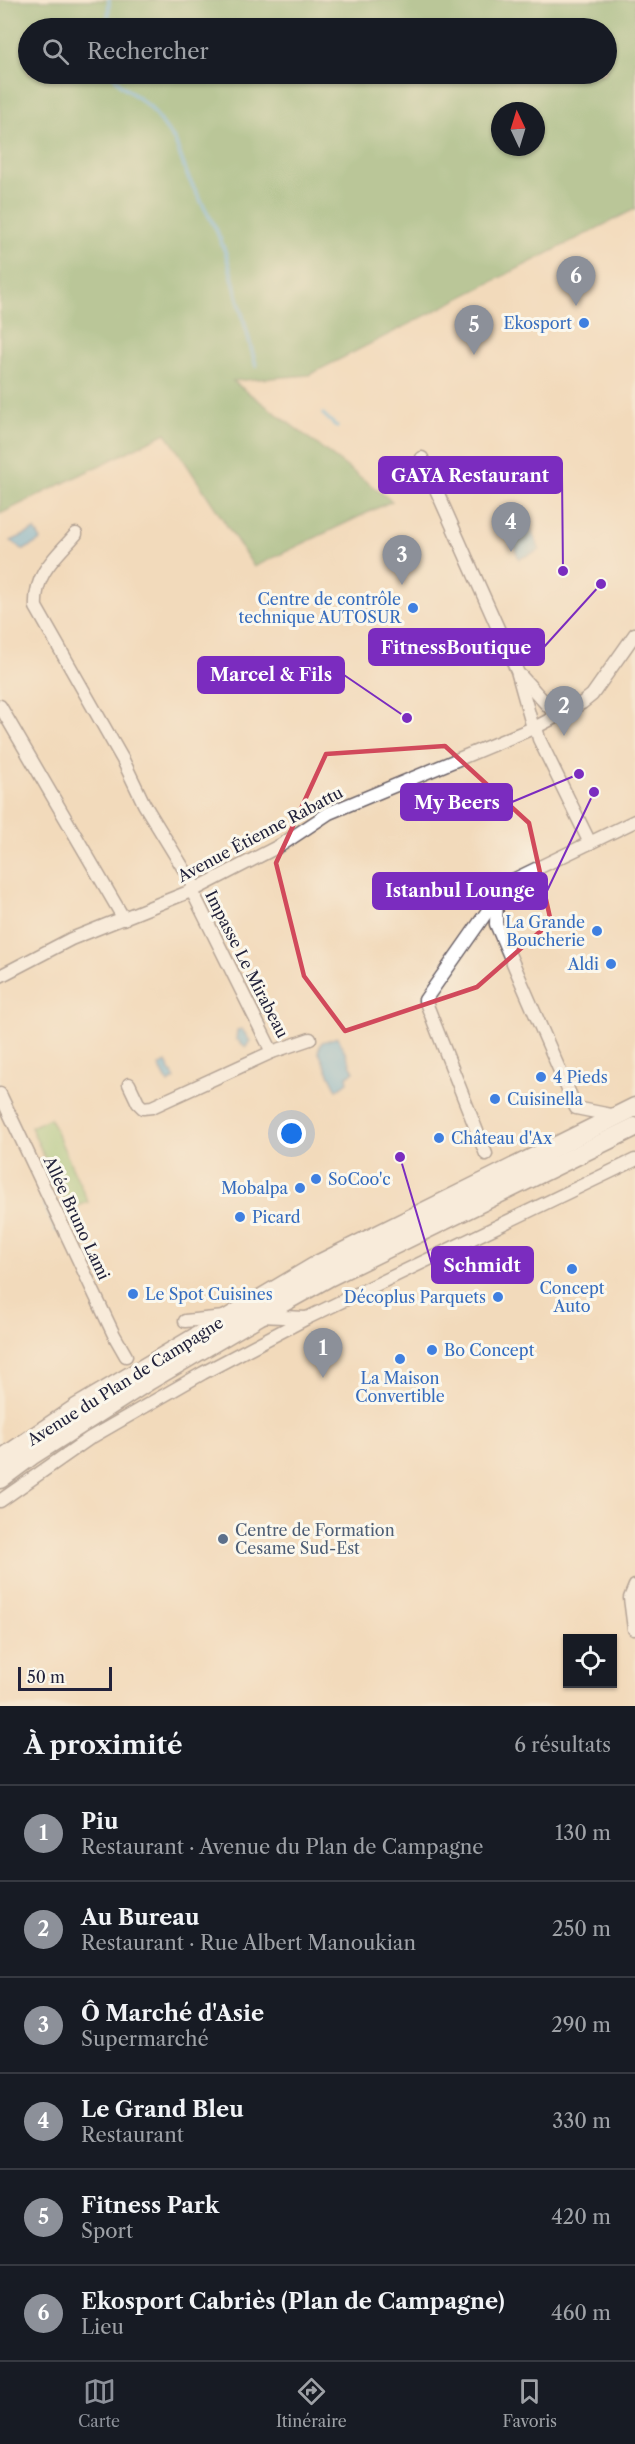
<!DOCTYPE html>
<html lang="fr">
<head>
<meta charset="utf-8">
<style>
	body { margin:0; font-family:"Libre Caslon Text",serif; background:#20242c; color:#f1f3f6 }
	.controls { position:absolute; right:18px; bottom:18px; display:grid; overflow:hidden; border-radius:0px; box-shadow:0 2px 4px #0004 }
	.controls button { width:54px; height:54px; display:grid; place-items:center; padding:0; border:0; border-bottom:2px solid #363941; background:#171b24; color:#f1f3f6; font:30px sans-serif }
	.compass { position:absolute; left:491px; top:102px; width:54px; height:54px; border-radius:50%; background:#171b24; box-shadow:0 2px 4px #0004; rotate:356deg }
	.scale { position:absolute; left:18px; bottom:15px; width:94px; box-sizing:border-box; padding-left:6px; border:3px solid #22223b; border-top:0; font-size:16px; line-height:21px; white-space:nowrap; color:#22223b; -webkit-text-stroke:4px #fbf7ec; paint-order:stroke }
	.you { position:absolute; left:292px; top:1134px; width:21px; height:21px; margin:-15px; border:4px solid #fff; border-radius:50%; background:#1a73e8; box-shadow:0 0 0 9px #1a73e833 }
	.badge { display:grid; place-items:center; width:39px; height:39px; border-radius:50%; background:#8c9099; color:#fff; font-size:20px; font-weight:700 }
	.pin { position:absolute; translate:-50% -50px; filter:drop-shadow(0 2px 3px #0008) }
	.pin::after { content:''; position:absolute; top:32px; width:21px; height:18px; background:inherit; clip-path:polygon(0 0,100% 0,50% 100%) }
	.list { margin:0; padding:0; list-style:none }
	h2 { display:flex; justify-content:space-between; align-items:center; height:78px; margin:0; padding:0 24px; font-size:26px }
	h2 small { font-size:20px; font-weight:400; color:#9ea1a6 }
	.list li { display:grid; grid-template-columns:39px 1fr auto; gap:18px; align-items:center; box-sizing:border-box; height:96px; padding:0 24px; border-top:2px solid #363941 }
	.list b { display:block; font-size:22px; white-space:nowrap }
	.list p { margin:0; font-size:20px; white-space:nowrap; color:#9ea1a6 }
	.list em { font-size:20px; font-style:normal; color:#9ea1a6 }
	.icon { flex:none; width:33px; height:33px; fill:none; stroke:currentColor; stroke-width:2; stroke-linecap:round; stroke-linejoin:round }
	.map { position:relative; flex:none; width:635px; height:1706px; overflow:hidden }
	.search { position:absolute; background:#171b24; box-shadow:0 2px 4px #0004; left:18px; right:18px; top:18px; height:66px; display:flex; align-items:center; gap:15px; box-sizing:border-box; padding:0 21px; border-radius:33px; color:#9ea1a6; font-size:22px }
	.sheet { height:654px; background:#171b24 }
	nav { display:flex; justify-content:space-around; align-items:center; box-sizing:border-box; height:84px; border-top:2px solid #363941; background:#171b24; font-size:16px; color:#9ea1a6 }
	nav a { display:grid; justify-items:center; gap:3px }
	nav .on { color:#8c9099 }
	.map>svg:first-child { display:block }
</style>
</head>
<body>
<div class="map">
<svg width="635" height="1706" viewBox="0 0 635 1706">
	<rect width="100%" height="100%" fill="#fbf7ec"/>
	<filter id="ink" filterUnits="userSpaceOnUse"><feTurbulence type="fractalNoise" baseFrequency=".0167" numOctaves="2"/><feDisplacementMap in="SourceGraphic" scale="12" xChannelSelector="R" yChannelSelector="G"/><feConvolveMatrix kernelMatrix="1 2 1 2 8 2 1 2 1" color-interpolation-filters="sRGB"/></filter>
	<filter id="wash" filterUnits="userSpaceOnUse"><feTurbulence type="fractalNoise" baseFrequency=".008" numOctaves="4" result="noise"/><feDisplacementMap in="SourceGraphic" scale="24" xChannelSelector="R" yChannelSelector="G"/><feGaussianBlur stdDeviation="1.35" result="paint"/><feColorMatrix in="noise" values="0 0 0 0 0 0 0 0 0 0 0 0 0 0 0 0 0 1.4 0 .05"/><feComposite in="paint" operator="in"/></filter>
	<g filter="url(#wash)">
		<rect width="100%" height="100%" fill="#f2dabb"/>
		<polygon fill="#90ca7e" stroke="#59765c" stroke-width="1.5" points="50,1118 88,1202 68,1210 31,1127"/>
		<path fill="#74ae6d" stroke="#4b6854" stroke-width="1.5" fill-rule="evenodd" d="M0 0H635V209L309 375 233 381 392 501 254 567 166 433 0 514ZM28 28H606V74H28ZM500 111H536V147H500Z"/>
		<g fill="#63b4de" stroke="#426b8c" stroke-width="1.5">
			<polygon points="526,518 540,550 519,559 505,527"/>
			<polygon points="35,530 41,540 24,550 11,541"/>
			<polygon points="242,1029 250,1041 246,1047 236,1039 237,1030"/>
			<polygon points="338,1037 354,1072 347,1076 348,1082 337,1090 318,1051 322,1042"/>
			<polygon points="166,1062 175,1079 168,1083 159,1066"/>
		</g>
		<g fill="none" stroke-linecap="round" stroke-linejoin="round">
			<g stroke="#63b4de" stroke-width="4">
				<polyline points="108,28 109,0"/>
				<polyline points="112,74 121,85 150,107 175,141 188,177 216,229 226,254 256,366"/>
				<polyline points="323,414 337,427"/>
				<polyline points="45,1204 56,1230 59,1230"/>
			</g>
		</g>
	</g>
	<g filter="url(#ink)">
		<g fill="none" stroke-linecap="round" stroke-linejoin="round">
			<defs>
				<g id="street">
					<polyline points="422,458 517,671 533,728"/>
					<path d="M76 534C56 557 34 573 36 607L123 760 144 804 196 889"/>
					<polyline points="521,676 557,716"/>
					<polyline points="0,706 124,919"/>
					<polyline points="536,727 539,739 590,843"/>
					<polyline points="192,891 272,1052"/>
					<polyline points="0,976 71,939 196,889 281,845 329,813 538,726 582,703 592,695 635,634"/>
					<polyline points="129,1084 138,1103 143,1108 152,1107 272,1052 310,1039"/>
					<polyline points="0,1094 114,1335 126,1356"/>
					<polyline points="616,1116 576,1108 496,924 497,898 509,882 635,821"/>
					<polyline points="486,1154 425,1000 496,899"/>
					<polyline points="260,1316 306,1318"/>
					<polyline points="185,1321 224,1317"/>
					<polyline points="0,1501 90,1438 203,1373 307,1318 635,1160"/>
					<polyline points="634,1629 630,1598 635,1586"/>
				</g>
				<g id="secondary">
					<polyline points="0,1460 78,1407 319,1264 635,1107"/>
					<polyline points="0,1479 31,1456 150,1380 259,1316 329,1277 635,1127"/>
				</g>
			</defs>
			<use href="#street" stroke="#6b6268" stroke-width="15"/>
			<use href="#secondary" stroke="#6b6268" stroke-width="21"/>
			<use href="#street" stroke="#fff" stroke-width="12"/>
			<use href="#secondary" stroke="#fff" stroke-width="18"/>
		</g>
	</g>
	<path d="M0 0H635V1706H0ZM445 746 529 823 551 922 477 987 345 1031 304 976 276 863 326 754Z" fill="#f2dabb" fill-opacity=".55" fill-rule="evenodd"/>
	<path fill="none" stroke="#d1495b" stroke-width="4.5" stroke-linejoin="round" d="M445 746 529 823 551 922 477 987 345 1031 304 976 276 863 326 754Z"/>
	<g fill="#3f7fe0" stroke="#fbf7ec" stroke-width="2">
		<circle cx="584" cy="323" r="6"/>
		<circle cx="413" cy="608" r="6"/>
		<circle cx="597" cy="931" r="6"/>
		<circle cx="611" cy="964" r="6"/>
		<circle cx="541" cy="1077" r="6"/>
		<circle cx="495" cy="1099" r="6"/>
		<circle cx="439" cy="1138" r="6"/>
		<circle cx="316" cy="1179" r="6"/>
		<circle cx="300" cy="1188" r="6"/>
		<circle cx="240" cy="1217" r="6"/>
		<circle cx="572" cy="1269" r="6"/>
		<circle cx="133" cy="1294" r="6"/>
		<circle cx="498" cy="1297" r="6"/>
		<circle cx="432" cy="1350" r="6"/>
		<circle cx="400" cy="1359" r="6"/>
	</g>
	<circle fill="#5c6f8a" stroke="#fbf7ec" stroke-width="2" cx="223" cy="1539" r="6"/>
	<g text-anchor="middle" dominant-baseline="central" stroke-width="6" stroke-linejoin="round" paint-order="stroke">
		<g font-size="16" fill="#366cbe" stroke="#fbf7ec" text-anchor="start">
			<text x="572" y="323" text-anchor="end">Ekosport</text>
			<text x="401" y="599" text-anchor="end">Centre de contrôle<tspan x="401" dy="18">technique AUTOSUR</tspan></text>
			<text x="585" y="922" text-anchor="end">La Grande<tspan x="585" dy="18">Boucherie</tspan></text>
			<text x="599" y="964" text-anchor="end">Aldi</text>
			<text x="553" y="1077">4 Pieds</text>
			<text x="507" y="1099">Cuisinella</text>
			<text x="451" y="1138">Château d'Ax</text>
			<text x="328" y="1179">SoCoo'c</text>
			<text x="288" y="1188" text-anchor="end">Mobalpa</text>
			<text x="252" y="1217">Picard</text>
			<text x="572" y="1288" text-anchor="middle">Concept<tspan x="572" dy="18">Auto</tspan></text>
			<text x="145" y="1294">Le Spot Cuisines</text>
			<text x="486" y="1297" text-anchor="end">Décoplus Parquets</text>
			<text x="444" y="1350">Bo Concept</text>
			<text x="400" y="1378" text-anchor="middle">La Maison<tspan x="400" dy="18">Convertible</tspan></text>
		</g>
		<g font-size="16" fill="#22223b" stroke="#fbf7ec">
			<text transform="translate(260 834) rotate(-28)">Avenue Étienne Rabattu</text>
			<text transform="translate(247 964) rotate(63)">Impasse Le Mirabeau</text>
			<text transform="translate(77 1218) rotate(65)">Allée Bruno Lami</text>
			<text transform="translate(125 1381) rotate(-32)">Avenue du Plan de Campagne</text>
		</g>
		<g font-size="16" fill="#4e5e75" stroke="#fbf7ec" text-anchor="start">
			<text x="235" y="1530">Centre de Formation<tspan x="235" dy="18">Cesame Sud-Est</tspan></text>
		</g>
	</g>
	<path fill="none" stroke="#7b2cbf" stroke-width="2" d="M563 571L562 475M601 584L544 647M407 718L344 675M579 774L512 802M594 792L547 891M400 1157L432 1265"/>
	<g fill="#7b2cbf" stroke="#fbf7ec" stroke-width="2">
		<circle cx="563" cy="571" r="6"/>
		<circle cx="601" cy="584" r="6"/>
		<circle cx="407" cy="718" r="6"/>
		<circle cx="579" cy="774" r="6"/>
		<circle cx="594" cy="792" r="6"/>
		<circle cx="400" cy="1157" r="6"/>
	</g>
	<g fill="#7b2cbf" stroke="#7b2cbf" stroke-width="2">
		<rect x="379" y="457" width="183" height="36" rx="6"/>
		<rect x="369" y="629" width="175" height="36" rx="6"/>
		<rect x="198" y="657" width="146" height="36" rx="6"/>
		<rect x="401" y="784" width="111" height="36" rx="6"/>
		<rect x="373" y="873" width="174" height="36" rx="6"/>
		<rect x="432" y="1247" width="101" height="36" rx="6"/>
	</g>
	<g font-size="18" text-anchor="middle" font-weight="bold" fill="#fff">
		<text x="470" y="482">GAYA Restaurant</text>
		<text x="456" y="654">FitnessBoutique</text>
		<text x="271" y="681">Marcel &amp; Fils</text>
		<text x="457" y="809">My Beers</text>
		<text x="460" y="897">Istanbul Lounge</text>
		<text x="482" y="1272">Schmidt</text>
	</g>
</svg>
<div class="controls">
<button><svg class="icon" aria-label="locate" viewBox="0 0 24 24"><circle cx="12" cy="12" r="6"/><path d="M12 2v4M12 18v4M2 12h4M18 12h4"/></svg></button>
</div>
<svg class="compass" viewBox="-18 -18 36 36"><path d="M0-13l5 13h-10z" fill="#e53935"/><path d="M0 13l5-13h-10z" fill="#9ea1a6"/></svg>
<div class="scale">50 m</div>
<div class="you"></div>
<div class="pin badge" style="left:323px;top:1378px">1</div>
<div class="pin badge" style="left:564px;top:736px">2</div>
<div class="pin badge" style="left:402px;top:585px">3</div>
<div class="pin badge" style="left:511px;top:552px">4</div>
<div class="pin badge" style="left:474px;top:355px">5</div>
<div class="pin badge" style="left:576px;top:306px">6</div>
<div class="search"><svg class="icon" aria-label="search" viewBox="0 0 24 24"><circle cx="10" cy="10" r="6"/><path d="M15 15l6 6"/></svg>Rechercher</div>
</div>
<section class="sheet">
<h2>À proximité<small>6 résultats</small></h2>
<ul class="list">
<li><span class="badge">1</span><div><b>Piu</b><p>Restaurant · Avenue du Plan de Campagne</p></div><em>130 m</em></li>
<li><span class="badge">2</span><div><b>Au Bureau</b><p>Restaurant · Rue Albert Manoukian</p></div><em>250 m</em></li>
<li><span class="badge">3</span><div><b>Ô Marché d'Asie</b><p>Supermarché</p></div><em>290 m</em></li>
<li><span class="badge">4</span><div><b>Le Grand Bleu</b><p>Restaurant</p></div><em>330 m</em></li>
<li><span class="badge">5</span><div><b>Fitness Park</b><p>Sport</p></div><em>420 m</em></li>
<li><span class="badge">6</span><div><b>Ekosport Cabriès (Plan de Campagne)</b><p>Lieu</p></div><em>460 m</em></li>
</ul>
</section>
<nav>
<a class="on"><svg class="icon" aria-label="map" viewBox="0 0 24 24"><path d="M3 6l6-2 6 2 6-2v14l-6 2-6-2-6 2zM9 4v14M15 6v14"/></svg>Carte</a>
<a><svg class="icon" aria-label="directions" viewBox="0 0 24 24"><path d="M12 3l9 9-9 9-9-9zM9 14v-3h6M13 9l2 2-2 2"/></svg>Itinéraire</a>
<a><svg class="icon" aria-label="saved" viewBox="0 0 24 24"><path d="M7 4h10v16l-5-4-5 4z"/></svg>Favoris</a>
</nav>
</body>
</html>
